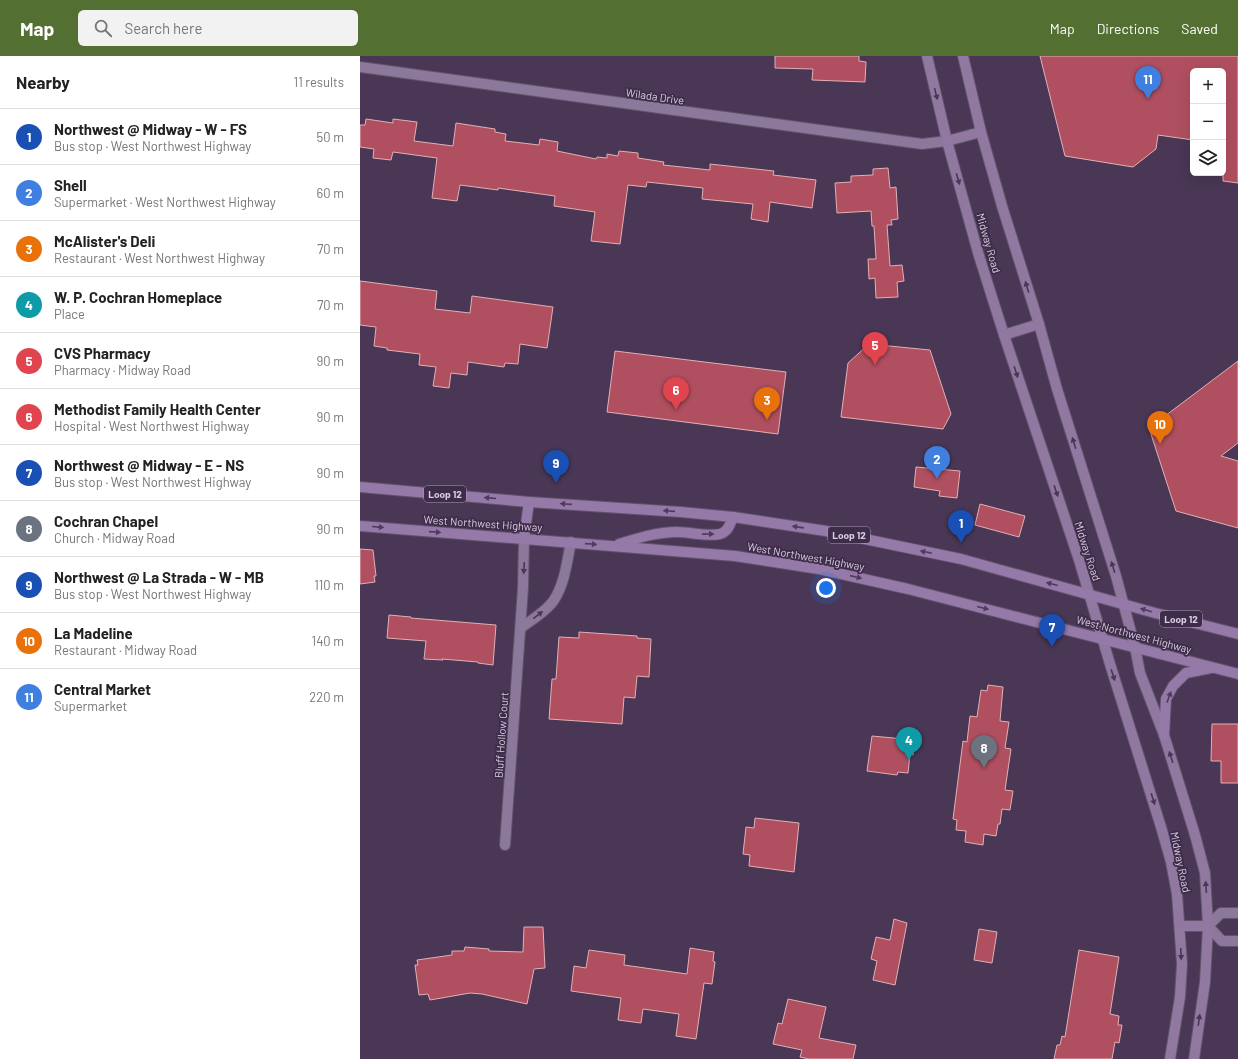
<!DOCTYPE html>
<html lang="en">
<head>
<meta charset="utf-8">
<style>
	body { margin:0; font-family:Barlow,sans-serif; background:#f2f2f2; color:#222 }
	.controls { position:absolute; right:12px; top:12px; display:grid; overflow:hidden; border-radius:6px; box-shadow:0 4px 16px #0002 }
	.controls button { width:36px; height:36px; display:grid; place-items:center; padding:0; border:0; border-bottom:1px solid #e0e0e0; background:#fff; color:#222; font:20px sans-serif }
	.you { position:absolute; left:466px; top:532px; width:14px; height:14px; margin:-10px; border:3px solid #fff; border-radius:50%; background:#1a73e8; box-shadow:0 0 0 6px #1a73e833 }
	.badge { display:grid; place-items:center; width:26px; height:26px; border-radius:50%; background:#536f31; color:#fff; font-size:13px; font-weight:700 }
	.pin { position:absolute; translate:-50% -33px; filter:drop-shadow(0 1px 2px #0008) }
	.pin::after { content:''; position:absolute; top:21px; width:14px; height:12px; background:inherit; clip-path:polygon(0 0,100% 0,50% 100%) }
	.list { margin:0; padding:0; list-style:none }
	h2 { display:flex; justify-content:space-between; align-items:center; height:52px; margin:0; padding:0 16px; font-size:17px }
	h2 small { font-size:13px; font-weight:400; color:#767676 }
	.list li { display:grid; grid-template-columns:26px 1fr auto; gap:12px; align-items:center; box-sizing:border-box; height:56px; padding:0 16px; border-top:1px solid #e0e0e0 }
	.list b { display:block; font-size:15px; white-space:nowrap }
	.list p { margin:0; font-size:13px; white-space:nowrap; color:#767676 }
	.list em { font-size:13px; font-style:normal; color:#767676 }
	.icon { flex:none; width:22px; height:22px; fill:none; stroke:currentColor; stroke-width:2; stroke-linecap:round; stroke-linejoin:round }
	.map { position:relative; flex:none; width:878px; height:1003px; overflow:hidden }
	header { display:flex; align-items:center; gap:24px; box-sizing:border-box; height:56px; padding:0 20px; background:#536f31; color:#fff }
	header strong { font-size:19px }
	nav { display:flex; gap:22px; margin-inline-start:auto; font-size:14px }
	.search { width:280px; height:36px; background:#f2f2f2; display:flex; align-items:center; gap:10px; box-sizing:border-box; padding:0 14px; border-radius:6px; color:#767676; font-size:15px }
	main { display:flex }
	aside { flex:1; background:#fff }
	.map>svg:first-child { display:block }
</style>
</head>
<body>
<header>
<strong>Map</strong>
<div class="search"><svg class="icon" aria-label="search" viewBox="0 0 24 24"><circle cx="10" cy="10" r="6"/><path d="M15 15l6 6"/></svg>Search here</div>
<nav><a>Map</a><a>Directions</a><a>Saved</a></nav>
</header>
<main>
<aside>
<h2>Nearby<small>11 results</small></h2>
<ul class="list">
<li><span class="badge" style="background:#1a4fb4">1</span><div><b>Northwest @ Midway - W - FS</b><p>Bus stop · West Northwest Highway</p></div><em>50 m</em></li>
<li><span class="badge" style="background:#3f7fe0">2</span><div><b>Shell</b><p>Supermarket · West Northwest Highway</p></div><em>60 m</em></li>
<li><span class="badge" style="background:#e8710a">3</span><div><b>McAlister's Deli</b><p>Restaurant · West Northwest Highway</p></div><em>70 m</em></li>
<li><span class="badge" style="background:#0f9aa8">4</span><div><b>W. P. Cochran Homeplace</b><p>Place</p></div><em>70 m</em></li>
<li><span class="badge" style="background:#e0444e">5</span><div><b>CVS Pharmacy</b><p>Pharmacy · Midway Road</p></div><em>90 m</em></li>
<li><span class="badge" style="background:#e0444e">6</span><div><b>Methodist Family Health Center</b><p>Hospital · West Northwest Highway</p></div><em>90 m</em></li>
<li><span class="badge" style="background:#1a4fb4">7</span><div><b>Northwest @ Midway - E - NS</b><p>Bus stop · West Northwest Highway</p></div><em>90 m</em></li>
<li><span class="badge" style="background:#6b7280">8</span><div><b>Cochran Chapel</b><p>Church · Midway Road</p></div><em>90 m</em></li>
<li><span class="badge" style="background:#1a4fb4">9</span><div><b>Northwest @ La Strada - W - MB</b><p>Bus stop · West Northwest Highway</p></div><em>110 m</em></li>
<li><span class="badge" style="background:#e8710a">10</span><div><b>La Madeline</b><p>Restaurant · Midway Road</p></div><em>140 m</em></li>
<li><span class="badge" style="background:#3f7fe0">11</span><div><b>Central Market</b><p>Supermarket</p></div><em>220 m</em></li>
</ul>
</aside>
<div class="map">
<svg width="878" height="1003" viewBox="0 0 878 1003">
	<rect width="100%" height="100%" fill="#493755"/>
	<g fill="#b04f60" stroke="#e0b1b6">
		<polygon points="415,0 499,0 499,5 506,6 505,26 452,24 453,13 415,12"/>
		<polygon points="680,0 878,0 878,127 863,125 863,15 833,15 833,84 798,79 796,93 773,111 705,100"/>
		<polygon points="6,63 33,67 33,63 57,66 54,85 93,90 96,67 135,73 135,76 146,78 145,85 179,89 180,83 198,86 197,95 236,103 237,101 247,102 247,98 258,100 259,95 278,97 278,102 304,106 303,109 350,114 350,108 414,115 413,119 456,124 452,152 410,146 408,166 391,163 393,148 342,143 343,132 287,126 286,131 268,129 260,188 231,185 235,156 194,150 195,140 138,132 138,134 100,129 97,145 72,142 77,102 33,96 31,104 13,102 14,93 0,91 0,69 5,69"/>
		<polygon points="528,112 530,132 536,131 538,163 531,164 532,169 527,169 530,210 542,209 544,225 537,226 538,241 516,242 515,222 509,223 508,203 516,203 514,170 512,170 511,155 477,157 475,127 491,126 491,120 513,119 513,113"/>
		<polygon points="0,225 77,235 75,253 110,257 112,240 193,251 187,292 160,288 158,308 145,307 144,311 108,306 107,319 91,317 89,332 73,330 76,311 59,309 60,298 27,294 27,292 14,290 16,271 0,269"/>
		<polygon points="509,288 570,294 591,358 583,373 481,361 488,307"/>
		<polygon points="255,295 426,316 418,378 247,356"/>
		<polygon points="878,305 878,387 861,400 878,405 878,472 816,455 789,372"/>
		<polygon points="556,411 600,415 597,442 579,440 580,435 554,431"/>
		<polygon points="620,448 665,460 659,481 615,469"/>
		<polygon points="0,493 13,494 16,520 14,520 15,526 0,528"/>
		<polygon points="29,559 51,561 51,562 136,569 133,609 118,607 118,606 82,603 83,604 64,603 66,585 27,582"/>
		<polygon points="219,576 277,580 277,582 291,583 289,621 277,620 275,642 264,641 262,668 189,663 192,623 196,623 199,581 219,582"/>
		<polygon points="628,629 643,631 640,665 649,666 645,692 651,693 645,734 653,735 650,754 642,753 640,768 638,768 636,780 624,778 623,789 605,786 606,775 596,774 597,764 593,763 603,685 607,686 610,660 617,661 621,634 627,635"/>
		<polygon points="852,668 878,668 878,727 861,727 861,705 851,705"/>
		<polygon points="512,680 555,684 553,699 550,698 548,717 538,716 537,719 507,715"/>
		<polygon points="395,762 439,767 434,816 389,810 390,799 383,798 386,771 394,772"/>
		<polygon points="534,863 547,867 535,929 513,924 517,905 511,903 516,881 530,884"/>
		<polygon points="164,871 183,871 185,912 174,913 167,948 122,938 110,937 70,944 68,938 59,939 55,909 58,909 57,904 92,899 92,895 104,895 105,891 129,893 129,895 163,896"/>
		<polygon points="619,873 637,876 632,907 614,904"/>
		<polygon points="330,892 354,896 353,905 355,906 352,928 344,927 336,983 316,980 319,958 283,953 281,967 258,964 261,942 211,935 214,910 226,912 229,894 265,899 264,909 327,918"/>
		<polygon points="719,894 759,901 750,958 759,960 758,969 762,969 759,987 755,986 752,1003 694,1003 697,989 700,989 702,980 705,981"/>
		<polygon points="428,943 466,951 459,982 496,989 493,1003 449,1003 440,1001 442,994 413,988 418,967 422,968"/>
	</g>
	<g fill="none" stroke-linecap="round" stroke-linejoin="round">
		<defs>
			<g id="minor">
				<polyline points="0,11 562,88 587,85"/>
				<path d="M161 572C171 564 187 555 194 544 205 527 207 505 211 486"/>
				<polyline points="145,789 163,532 164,482"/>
				<polyline points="878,857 861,857 848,870 862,885 878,885"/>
			</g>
			<g id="secondary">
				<polyline points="567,0 587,85 619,200 644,279 719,504 750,608 801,771 811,806 817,838 822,908 820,941 810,1003"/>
				<polyline points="603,0 621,76 642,150 679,268 697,333 756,520 775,591 780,617 804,679 835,779 845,817 848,870 845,926 834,1003"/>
				<polyline points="587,85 621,76"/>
				<polyline points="644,279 679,268"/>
				<polyline points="820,870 848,870"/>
			</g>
			<g id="primary">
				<polyline points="0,431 169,446 321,456 373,461 466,475 601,503 795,557 878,578"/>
				<polyline points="0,470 375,500 459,513 548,533 878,618"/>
				<polyline points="164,482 169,446"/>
				<path d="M259 488C278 482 297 476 317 476 331 476 346 481 360 478 368 476 370 468 373 461"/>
				<polyline points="804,679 806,643 813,630 826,617 851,612"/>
			</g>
		</defs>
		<use href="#minor" stroke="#62536c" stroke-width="12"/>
		<use href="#secondary" stroke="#62536c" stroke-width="12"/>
		<use href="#primary" stroke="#62536c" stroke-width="12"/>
		<use href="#minor" stroke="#8c789a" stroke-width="10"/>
		<use href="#secondary" stroke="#9078a1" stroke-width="10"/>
		<use href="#primary" stroke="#9579a8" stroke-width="10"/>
	</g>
	<defs><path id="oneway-solid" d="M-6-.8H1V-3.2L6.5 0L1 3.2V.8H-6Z"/></defs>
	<g fill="#4a3757">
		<use href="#oneway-solid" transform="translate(576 38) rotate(76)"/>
		<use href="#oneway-solid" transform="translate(598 123) rotate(74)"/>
		<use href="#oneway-solid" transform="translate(667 231) rotate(-107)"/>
		<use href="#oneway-solid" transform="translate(656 316) rotate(72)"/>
		<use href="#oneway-solid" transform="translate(714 387) rotate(-107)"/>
		<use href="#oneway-solid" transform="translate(696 435) rotate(71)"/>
		<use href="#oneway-solid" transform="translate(753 511) rotate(-107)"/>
		<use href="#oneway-solid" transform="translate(753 619) rotate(72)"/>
		<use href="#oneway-solid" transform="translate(811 701) rotate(-108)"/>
		<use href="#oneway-solid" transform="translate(793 743) rotate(72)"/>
		<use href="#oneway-solid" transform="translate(846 831) rotate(-94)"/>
		<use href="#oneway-solid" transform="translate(821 898) rotate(87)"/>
		<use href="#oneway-solid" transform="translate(839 964) rotate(-82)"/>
	</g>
	<g fill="#4f3b5d">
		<use href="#oneway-solid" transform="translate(130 442) rotate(-175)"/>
		<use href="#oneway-solid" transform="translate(206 448) rotate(-176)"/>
		<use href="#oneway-solid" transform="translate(309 455) rotate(-176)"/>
		<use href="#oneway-solid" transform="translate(18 471) rotate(5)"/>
		<use href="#oneway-solid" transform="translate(438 471) rotate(-172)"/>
		<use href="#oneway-solid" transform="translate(75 476) rotate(4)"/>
		<use href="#oneway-solid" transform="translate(348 478) rotate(-1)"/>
		<use href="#oneway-solid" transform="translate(231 488) rotate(4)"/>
		<use href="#oneway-solid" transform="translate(566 496) rotate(-168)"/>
		<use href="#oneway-solid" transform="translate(496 521) rotate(13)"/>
		<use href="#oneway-solid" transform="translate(692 528) rotate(-165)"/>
		<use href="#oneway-solid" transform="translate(623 552) rotate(14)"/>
		<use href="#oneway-solid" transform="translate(786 554) rotate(-164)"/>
		<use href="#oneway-solid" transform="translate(809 641) rotate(-70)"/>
	</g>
	<g fill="#4a3756">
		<use href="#oneway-solid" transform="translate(164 512) rotate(93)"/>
		<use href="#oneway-solid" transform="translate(178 559) rotate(-38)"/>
	</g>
	<g text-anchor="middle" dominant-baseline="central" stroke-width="3.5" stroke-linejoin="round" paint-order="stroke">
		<g fill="#3e2c4a" stroke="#aa9db4" stroke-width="1">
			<rect x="64" y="430" width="42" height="16" rx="3"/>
			<rect x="468" y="471" width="42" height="16" rx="3"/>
			<rect x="800" y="555" width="42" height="16" rx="3"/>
		</g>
		<g font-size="10" font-weight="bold" fill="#d9cee1">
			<text x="85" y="438">Loop 12</text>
			<text x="489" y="479">Loop 12</text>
			<text x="821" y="563">Loop 12</text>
		</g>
		<g font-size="11" fill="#d9cee1" stroke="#3e2c4a">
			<text transform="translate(295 40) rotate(8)">Wilada Drive</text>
			<text transform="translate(629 187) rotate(74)">Midway Road</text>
			<text transform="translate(123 467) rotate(4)">West Northwest Highway</text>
			<text transform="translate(728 495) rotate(72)">Midway Road</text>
			<text transform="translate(446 500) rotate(10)">West Northwest Highway</text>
			<text transform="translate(774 578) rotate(15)">West Northwest Highway</text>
			<text transform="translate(141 679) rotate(-86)">Bluff Hollow Court</text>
			<text transform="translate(821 806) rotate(78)">Midway Road</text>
		</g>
	</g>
</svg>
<div class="controls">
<button>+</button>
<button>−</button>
<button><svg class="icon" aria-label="layers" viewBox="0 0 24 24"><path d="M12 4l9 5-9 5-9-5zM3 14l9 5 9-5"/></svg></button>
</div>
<div class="you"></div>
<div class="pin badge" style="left:601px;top:487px;background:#1a4fb4">1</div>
<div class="pin badge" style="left:577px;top:423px;background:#3f7fe0">2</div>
<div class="pin badge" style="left:407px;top:364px;background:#e8710a">3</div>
<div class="pin badge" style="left:549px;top:704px;background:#0f9aa8">4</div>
<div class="pin badge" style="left:515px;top:309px;background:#e0444e">5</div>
<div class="pin badge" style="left:316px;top:354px;background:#e0444e">6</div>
<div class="pin badge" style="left:692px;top:591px;background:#1a4fb4">7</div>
<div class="pin badge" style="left:624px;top:712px;background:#6b7280">8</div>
<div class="pin badge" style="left:196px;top:427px;background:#1a4fb4">9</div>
<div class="pin badge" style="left:800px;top:388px;background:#e8710a">10</div>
<div class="pin badge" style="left:788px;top:43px;background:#3f7fe0">11</div>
</div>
</main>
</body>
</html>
